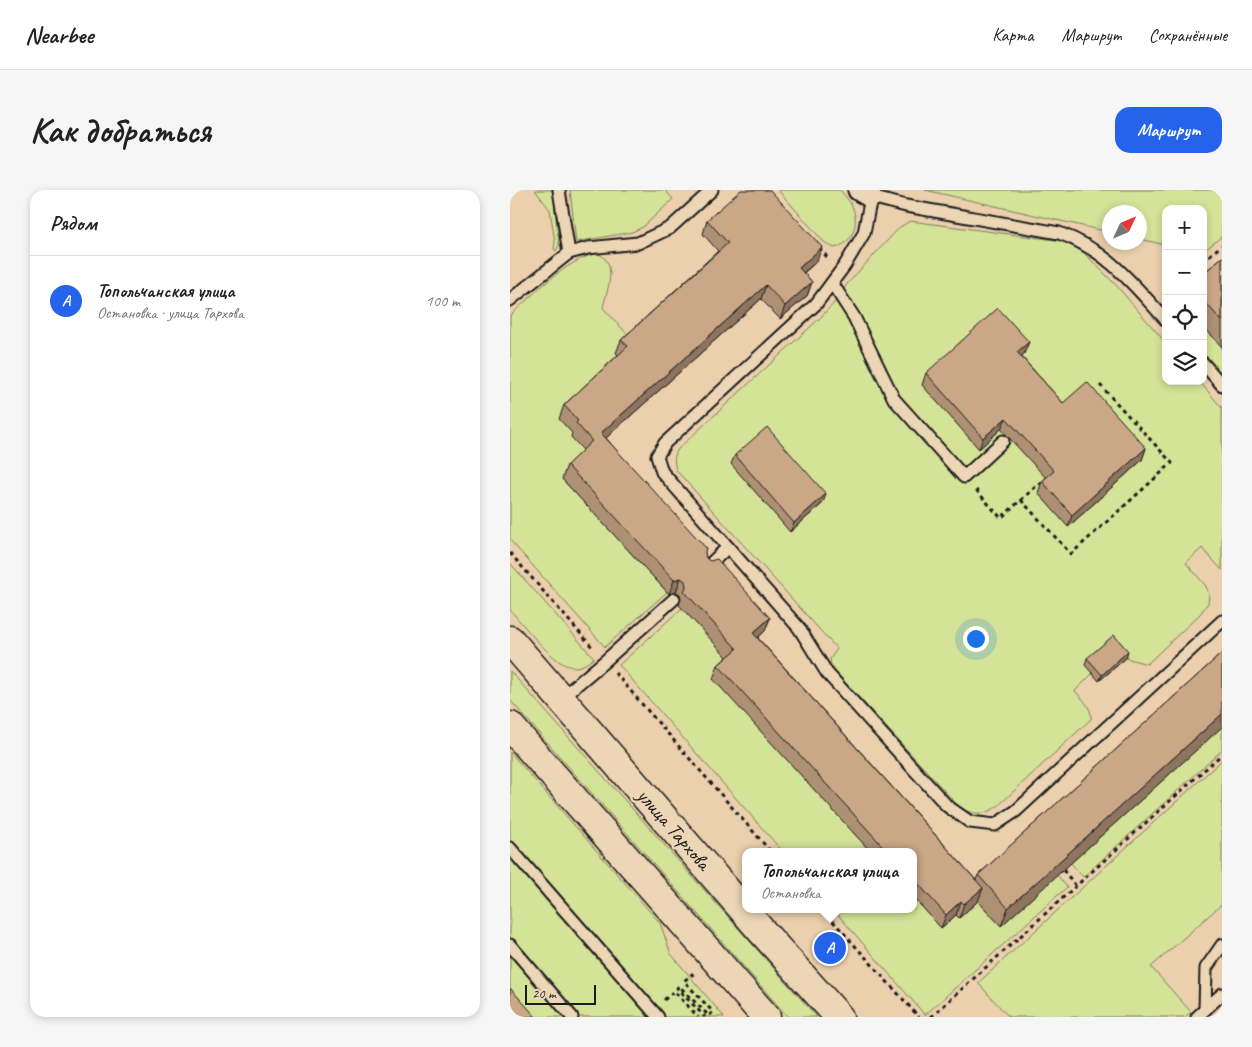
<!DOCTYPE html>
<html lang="ru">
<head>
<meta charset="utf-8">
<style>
	body { margin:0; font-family:Caveat,sans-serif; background:#f6f6f6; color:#222 }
	.controls { position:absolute; right:15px; top:15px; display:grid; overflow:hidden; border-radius:10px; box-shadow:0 2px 8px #0003 }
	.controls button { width:45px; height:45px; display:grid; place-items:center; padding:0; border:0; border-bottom:1px solid #e0e0e0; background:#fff; color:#222; font:25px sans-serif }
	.compass { position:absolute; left:592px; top:15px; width:45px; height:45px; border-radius:50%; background:#fff; box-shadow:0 2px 8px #0003; rotate:46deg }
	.scale { position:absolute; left:15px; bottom:12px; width:71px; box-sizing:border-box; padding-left:5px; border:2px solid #1c1c1c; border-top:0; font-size:14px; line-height:18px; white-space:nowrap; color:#1c1c1c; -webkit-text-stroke:4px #edd6b6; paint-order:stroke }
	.you { position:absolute; left:465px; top:448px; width:18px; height:18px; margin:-12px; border:4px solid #fff; border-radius:50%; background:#1a73e8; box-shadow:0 0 0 8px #1a73e833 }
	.badge { display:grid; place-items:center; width:32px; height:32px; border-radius:50%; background:#2563eb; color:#fff; font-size:16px; font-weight:700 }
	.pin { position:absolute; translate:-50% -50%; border:2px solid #fff; box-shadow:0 1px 5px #0006 }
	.popup { position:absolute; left:232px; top:658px; width:175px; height:65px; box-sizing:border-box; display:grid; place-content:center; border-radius:10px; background:#fff; filter:drop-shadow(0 1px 4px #0005); font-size:16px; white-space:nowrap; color:#767676 }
	.popup b { font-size:19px; color:#222 }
	.popup::after { content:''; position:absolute; left:50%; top:100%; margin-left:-10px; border:10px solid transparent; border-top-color:#fff }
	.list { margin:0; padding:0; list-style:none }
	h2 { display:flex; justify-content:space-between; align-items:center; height:65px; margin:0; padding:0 20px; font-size:21px }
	h2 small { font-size:16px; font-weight:400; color:#767676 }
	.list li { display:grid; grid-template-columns:32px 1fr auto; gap:15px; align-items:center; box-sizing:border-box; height:90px; padding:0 20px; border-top:1px solid #e0e0e0 }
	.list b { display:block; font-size:19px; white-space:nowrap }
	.list p { margin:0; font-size:16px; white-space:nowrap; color:#767676 }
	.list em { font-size:16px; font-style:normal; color:#767676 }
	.icon { flex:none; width:28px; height:28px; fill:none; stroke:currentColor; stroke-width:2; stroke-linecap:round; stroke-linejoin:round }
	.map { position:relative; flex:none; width:712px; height:827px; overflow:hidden; border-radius:15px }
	header { display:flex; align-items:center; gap:30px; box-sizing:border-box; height:70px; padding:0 25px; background:#fff; border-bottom:1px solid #e0e0e0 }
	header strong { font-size:24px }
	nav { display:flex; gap:28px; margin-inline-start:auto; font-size:18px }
	.intro { display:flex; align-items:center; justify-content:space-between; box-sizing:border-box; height:120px; padding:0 30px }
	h1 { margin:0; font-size:35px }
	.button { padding:12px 22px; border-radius:15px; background:#2563eb; color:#fff; font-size:18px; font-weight:700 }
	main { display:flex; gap:30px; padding:0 30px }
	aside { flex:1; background:#fff; border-radius:15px; box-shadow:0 2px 8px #0003 }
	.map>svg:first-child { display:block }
</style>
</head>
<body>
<header>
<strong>Nearbee</strong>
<nav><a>Карта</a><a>Маршрут</a><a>Сохранённые</a></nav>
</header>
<div class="intro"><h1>Как добраться</h1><a class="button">Маршрут</a></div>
<main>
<aside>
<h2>Рядом<small></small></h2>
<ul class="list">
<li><span class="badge">A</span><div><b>Топольчанская улица</b><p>Остановка · улица Тархова</p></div><em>100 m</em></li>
</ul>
</aside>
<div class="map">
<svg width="712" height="827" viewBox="0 0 712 827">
	<rect width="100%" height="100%" fill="#ecd0ae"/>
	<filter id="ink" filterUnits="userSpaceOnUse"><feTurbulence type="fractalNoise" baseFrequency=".02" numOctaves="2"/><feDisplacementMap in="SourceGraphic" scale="10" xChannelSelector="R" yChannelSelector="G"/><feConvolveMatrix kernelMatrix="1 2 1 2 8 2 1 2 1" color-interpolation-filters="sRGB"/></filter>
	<g filter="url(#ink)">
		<g fill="#d4e397" stroke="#78805a">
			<polygon points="25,0 43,0 49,55 46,61 44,59 45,52 40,20"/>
			<polygon points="60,0 155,0 163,9 133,37 122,42 66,52"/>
			<path d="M268 0H330C334 5 339 10 342 16 350 33 343 54 324 58L314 52Z"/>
			<polygon points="415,0 712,0 712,46 693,62 693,19 656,19 656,55 630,49 630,22 600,22 599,42"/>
			<path d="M400 31 553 51 573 62 605 94 656 153V191H689L712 218V380L692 358 676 373 696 396 699 405 698 413 690 424 637 474 616 468 583 483 565 501C572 509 582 517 581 529L488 616C475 625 466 625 451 619L325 481 321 475 320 469 327 459 166 280C164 271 163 266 169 258L310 128 328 109 337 94 390 37Z"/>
			<path d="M87 63C109 73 97 99 93 118L122 149 113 170 64 244 77 265 52 289 157 402 95 457 0 350V126C23 104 55 71 87 63Z"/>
			<polygon points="693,136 712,157 712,186 693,164"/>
			<path d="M0 373 84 468C76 474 69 479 59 476 43 473 12 433 0 420Z"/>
			<polygon points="172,418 222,472 204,489 361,662 273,662 109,475"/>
			<polygon points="0,481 307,827 278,827 0,510"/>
			<polygon points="712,537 712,560 573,687 561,673"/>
			<polygon points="0,562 150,733 161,764 214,827 0,827"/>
			<polygon points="712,570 712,714 641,777 681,822 675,827 499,827 468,793"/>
			<polygon points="547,685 557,697 415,825 323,719 404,719 404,708 431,738 446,725 449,728 468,711 491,736"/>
		</g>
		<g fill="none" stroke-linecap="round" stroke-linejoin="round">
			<defs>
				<g id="lane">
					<polyline points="49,0 59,63"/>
					<polyline points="322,93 344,127 384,209 454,287 493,251"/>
					<polyline points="0,110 59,63 78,58 128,53 160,38 202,0"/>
					<path d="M656 130C622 93 597 60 549 43L396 16 361 7 354 43 335 75 306 114 155 253 147 266 152 282 289 438 317 483 437 616 460 632 485 635 506 621 712 431"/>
					<polyline points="693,173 712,195"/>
					<polyline points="197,377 218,357"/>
					<polyline points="51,508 95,471 164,409"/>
					<polyline points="0,658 148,827"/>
					<polyline points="0,755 62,827"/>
					<polyline points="695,819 696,778 712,755"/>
					<polyline points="687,827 712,804"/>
				</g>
				<polyline id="street" points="349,0 361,7"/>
				<g id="secondary">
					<polyline points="0,450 249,738 329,827"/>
					<polyline points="0,536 256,827"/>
				</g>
			</defs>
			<use href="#lane" stroke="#1c1c1c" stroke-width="15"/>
			<use href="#street" stroke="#1c1c1c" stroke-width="25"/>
			<use href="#secondary" stroke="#1c1c1c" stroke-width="31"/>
			<g stroke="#1c1c1c" stroke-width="3" stroke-dasharray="4 4" stroke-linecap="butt">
				<polyline points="309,58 318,68"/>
				<polyline points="693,71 712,55"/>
				<polyline points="466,300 491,328 531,292"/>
				<polyline points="511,310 561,364 662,273 590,195"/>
				<polyline points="0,363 83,458"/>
				<polyline points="105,483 261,662"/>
				<polyline points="553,680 566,696"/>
				<polyline points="312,719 409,827"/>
				<polyline points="183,786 182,784 174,791 203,822 199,826 169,796 167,798 195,827"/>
				<polyline points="154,810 164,801 188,827"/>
				<polyline points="421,827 712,564"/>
			</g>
			<use href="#lane" stroke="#edd6b6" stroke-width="11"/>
			<use href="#street" stroke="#edd6b6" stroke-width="21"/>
			<use href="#secondary" stroke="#edd6b6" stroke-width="28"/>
		</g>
		<g fill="#ae9074" stroke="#1c1c1c">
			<polygon points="197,30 307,71 294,83 302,92 297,106 270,129 251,109 96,248 195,363 196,368 260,428 255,441 248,448 466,690 468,685 712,463 491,736 468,711 449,728 446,725 431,738 404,708 404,662 361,662 203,489 208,475 217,467 169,415 171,409 170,404 166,402 159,404 52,289 57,275 73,260 61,247 62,243 49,229 54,215 108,165 106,163 111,150 208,61 193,44"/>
			<polygon points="712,67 712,157 693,136 693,84"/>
			<polygon points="514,164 511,166 553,213 636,258 632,270 558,337 528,303 532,291 536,288 491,239 469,259 412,195 416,183"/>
			<polygon points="225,265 313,313 280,342 221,274"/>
			<polygon points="577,468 616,468 589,491 575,475"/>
		</g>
		<g fill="#8d755e" stroke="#1c1c1c">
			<polygon points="312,57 307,71 284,91 289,78"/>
			<polygon points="302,92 297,106 270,129 275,116"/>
			<polygon points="256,95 251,109 86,257 91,243"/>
			<polygon points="519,152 514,164 503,174 507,162"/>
			<polygon points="496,228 491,239 469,259 473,248"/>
			<polygon points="636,258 632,270 558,337 562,325"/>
			<polygon points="316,304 313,313 280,342 284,333"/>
			<polygon points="171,388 166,402 159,404 164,390"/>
			<polygon points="260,428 255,441 238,457 243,443"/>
			<polygon points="618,461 616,468 589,491 592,485"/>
			<polygon points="712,524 712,537 491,736 498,718"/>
			<polygon points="473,698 468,711 449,728 454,714"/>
			<polygon points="451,711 446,725 431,738 436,725"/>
		</g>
		<g fill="#caa787" stroke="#1c1c1c">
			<polygon points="231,0 260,0 312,57 289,78 302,92 275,116 256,95 91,243 196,358 195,362 196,368 200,371 207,369 260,428 243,443 473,698 454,714 451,711 436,725 404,689 404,662 378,662 208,475 227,459 174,401 176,397 175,391 171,388 164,390 57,275 82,251 66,233 68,231 54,215 118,156 111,150 218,53 197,30"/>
			<polygon points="712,67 712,131 693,110 693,84"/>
			<polygon points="488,118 519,152 507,162 553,213 577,192 636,258 562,325 532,291 544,281 496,228 473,248 416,183"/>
			<polygon points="257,237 316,304 284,333 225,265"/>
			<polygon points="604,445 618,461 592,485 577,468"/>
			<polygon points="712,463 712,524 498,718 468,685"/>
			<polygon points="0,798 26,827 0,827"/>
		</g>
	</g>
	<g text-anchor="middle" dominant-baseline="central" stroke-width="5" stroke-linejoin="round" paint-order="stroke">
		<g font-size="21" fill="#1c1c1c" stroke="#edd6b6">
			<text transform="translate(164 639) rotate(49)">улица Тархова</text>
		</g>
	</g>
</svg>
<div class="controls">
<button>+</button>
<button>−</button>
<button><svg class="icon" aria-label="locate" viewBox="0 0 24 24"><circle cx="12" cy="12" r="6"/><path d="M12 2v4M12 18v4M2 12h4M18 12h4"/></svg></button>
<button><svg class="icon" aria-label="layers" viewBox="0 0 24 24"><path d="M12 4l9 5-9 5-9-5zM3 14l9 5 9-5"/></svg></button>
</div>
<svg class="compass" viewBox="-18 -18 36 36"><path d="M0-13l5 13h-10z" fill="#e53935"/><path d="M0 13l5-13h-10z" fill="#767676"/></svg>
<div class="scale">20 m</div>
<div class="you"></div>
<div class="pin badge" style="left:320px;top:758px">A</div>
<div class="popup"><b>Топольчанская улица</b>Остановка</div>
</div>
</main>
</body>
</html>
